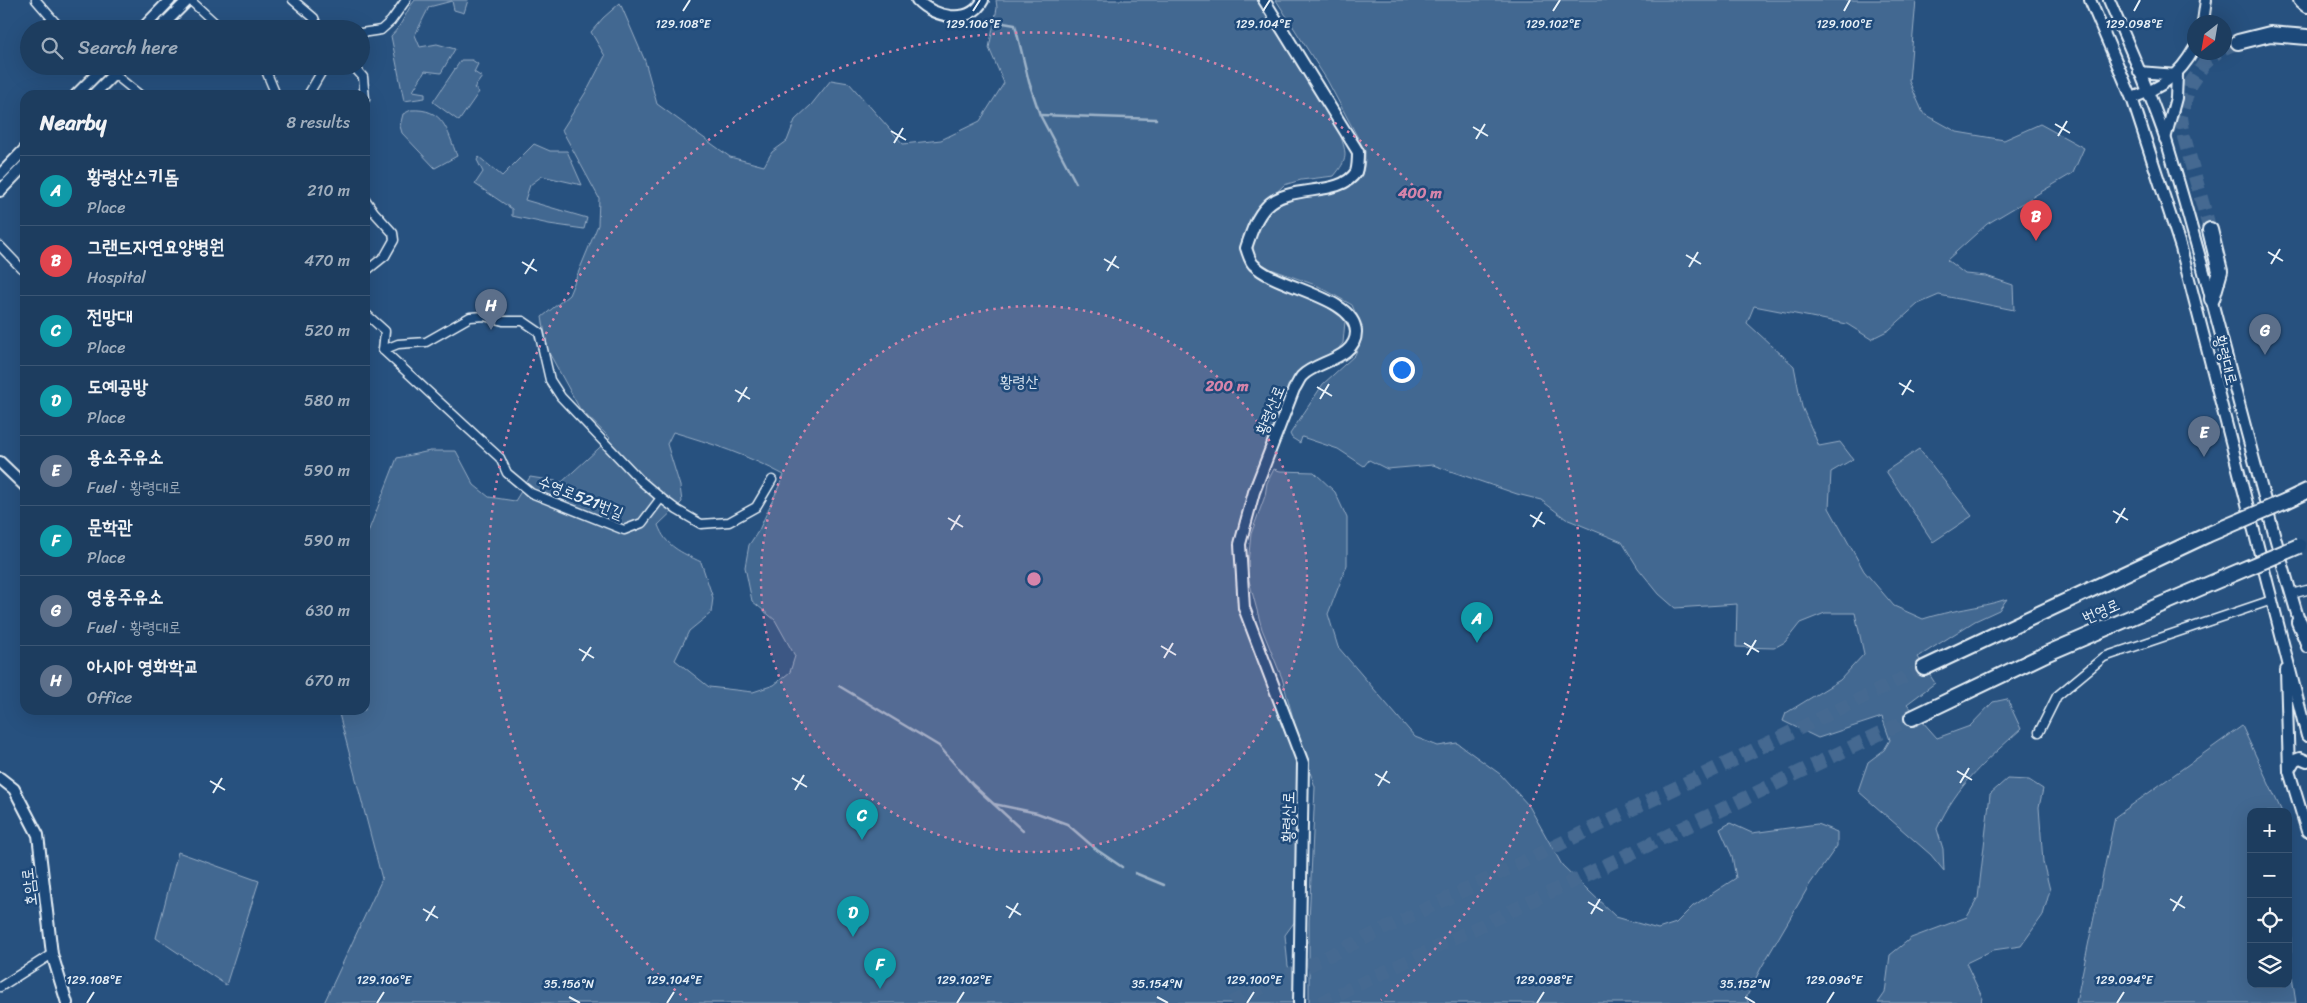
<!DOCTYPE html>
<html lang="en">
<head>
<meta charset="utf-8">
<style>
	body { margin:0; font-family:Sriracha,"Poor Story",sans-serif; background:#2a4868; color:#f1f3f6 }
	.controls { position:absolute; right:15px; bottom:15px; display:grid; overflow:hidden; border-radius:10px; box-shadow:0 5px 20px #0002 }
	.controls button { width:45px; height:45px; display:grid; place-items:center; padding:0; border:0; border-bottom:1px solid #3b5674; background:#1d3d5f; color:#f1f3f6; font:25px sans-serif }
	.compass { position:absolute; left:2187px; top:15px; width:45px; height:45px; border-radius:50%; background:#1d3d5f; box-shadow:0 5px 20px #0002; rotate:211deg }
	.you { position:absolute; left:1401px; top:369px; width:18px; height:18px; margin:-12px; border:4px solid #fff; border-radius:50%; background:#1a73e8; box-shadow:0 0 0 8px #1a73e833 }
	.badge { display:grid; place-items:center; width:32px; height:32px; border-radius:50%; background:#8bbbb9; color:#fff; font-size:16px; font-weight:700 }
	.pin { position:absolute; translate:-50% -41px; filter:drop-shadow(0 1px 2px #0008) }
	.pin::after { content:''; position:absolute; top:26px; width:18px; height:15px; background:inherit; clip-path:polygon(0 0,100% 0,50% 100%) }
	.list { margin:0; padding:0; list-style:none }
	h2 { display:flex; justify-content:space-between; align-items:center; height:65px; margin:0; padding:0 20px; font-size:21px }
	h2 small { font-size:16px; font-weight:400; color:#a0aebd }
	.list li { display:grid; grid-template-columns:32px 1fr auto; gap:15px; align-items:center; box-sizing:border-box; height:70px; padding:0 20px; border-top:1px solid #3b5674 }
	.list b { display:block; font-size:19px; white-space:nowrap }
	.list p { margin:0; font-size:16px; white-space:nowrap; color:#a0aebd }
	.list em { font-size:16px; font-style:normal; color:#a0aebd }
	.icon { flex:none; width:28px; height:28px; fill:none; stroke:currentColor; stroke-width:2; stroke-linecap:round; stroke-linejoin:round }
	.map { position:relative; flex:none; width:2307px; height:1003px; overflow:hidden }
	.search { position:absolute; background:#1d3d5f; box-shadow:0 5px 20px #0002; left:20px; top:20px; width:350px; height:55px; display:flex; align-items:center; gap:12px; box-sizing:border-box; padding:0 18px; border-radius:28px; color:#a0aebd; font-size:19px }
	.panel { position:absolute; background:#1d3d5f; box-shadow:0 5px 20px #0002; left:20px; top:90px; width:350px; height:625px; border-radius:15px }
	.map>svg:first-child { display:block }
</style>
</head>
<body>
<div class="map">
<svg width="2307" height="1003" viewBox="0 0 2307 1003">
	<rect width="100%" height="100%" fill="#27517f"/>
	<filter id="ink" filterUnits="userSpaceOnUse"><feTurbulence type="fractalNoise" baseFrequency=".02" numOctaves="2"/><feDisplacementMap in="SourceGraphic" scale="10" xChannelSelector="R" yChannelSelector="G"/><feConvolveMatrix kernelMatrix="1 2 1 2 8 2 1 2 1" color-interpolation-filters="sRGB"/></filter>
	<g filter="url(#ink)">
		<g fill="#436891" stroke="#96acc4" fill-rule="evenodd">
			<path d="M415 0H468L464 13 454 10 452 1 429 7 415 35 420 47 437 44 455 49 441 73 425 71 413 91 425 93V98L404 101 391 36C404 23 405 12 415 0Z"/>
			<path d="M996 0H1258L1340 134C1347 155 1348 159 1334 176L1301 180 1284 185 1259 209 1241 245 1244 261 1249 270 1278 287 1316 301 1341 315 1345 321 1343 343 1335 353 1306 366 1293 381 1260 464 1249 486 1236 546 1240 605 1298 762V917L1285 935 1288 966 1294 977 1295 1003H324L382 879 338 710H365V540L397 458 430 451H456L474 485 489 497 515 501 530 477 562 482 610 438 580 409 548 351 542 317 569 295 598 225 599 198 562 130 589 87 605 56 591 32 603 18 620 3 645 61 657 104 730 157 764 166 772 152 787 141 795 120 811 105 831 80 849 83 903 144 941 140 980 121 1004 83 989 48 997 8ZM673 432C711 443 749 456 784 475L759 530 749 545 745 567 752 601 775 620 795 656 790 672 774 685 753 692 709 687 675 660 689 631 711 613 713 598 701 562C681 552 666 547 658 525L682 502 680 486 667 444Z"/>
			<path d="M1276 0H1916L1909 81 1923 113 1957 132 2004 140 2040 124 2084 148 2073 173 1987 224 1947 260 1965 274 1986 276 2013 285 2014 310 1939 295 1918 304 1889 330 1871 339 1847 324 1754 306 1747 323 1794 366 1802 407 1819 446 1840 442 1853 459 1831 472 1829 508 1864 571 1894 606 1923 619C1950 610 1979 608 2007 599L1999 610 1975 621 1918 657 1935 683 1907 704 1937 738 1970 726 1993 702 2007 699 2021 729C1986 761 1957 784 1937 829L1943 849 1944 871 1931 855 1858 791 1868 762 1884 750 1890 740 1882 717 1818 738 1783 721 1786 713 1840 680 1864 654 1855 613H1825L1800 623 1785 642 1774 648 1736 647 1737 604 1675 608 1659 594 1638 568 1622 542 1566 519 1541 500 1517 494 1433 465 1387 469 1369 460 1364 466 1338 449 1302 437 1300 443 1292 438 1290 434 1323 384 1355 355 1361 341 1362 328 1352 305 1318 286 1271 269 1254 259C1252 240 1253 231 1266 216 1289 187 1343 203 1360 177 1365 170 1365 160 1365 151L1327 80Z"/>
			<polygon points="461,60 472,60 478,64 474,72 482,77 474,88 479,92 459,121 433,102"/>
			<path d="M411 110C444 108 447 130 457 156L435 168 402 133 400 126 403 114Z"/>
			<polygon points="534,144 550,151 567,151 582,185 542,176 530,185 525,200 587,218 584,229 549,224 512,216 512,209 475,184 483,172 477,160 479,157 502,176"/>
			<polygon points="1919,449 1972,516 1933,542 1886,471"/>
			<polygon points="1274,469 1280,471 1314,472 1335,492 1347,518 1347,565 1328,614 1338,647 1415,737 1438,746 1457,743 1500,774 1529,806 1562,865 1616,917 1658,929 1676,923 1693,906 1736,878 1732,856 1720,829 1730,823 1752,833 1817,824 1837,832 1837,846 1810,884 1761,968 1746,998 1749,1003 1309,1003 1309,922 1315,787 1298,736 1282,678 1262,629 1247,573 1251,534 1265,496 1267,483"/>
			<polygon points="2242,726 2282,812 2251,812 2251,984 2288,984 2288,826 2290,830 2291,970 2296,1003 2076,1003 2115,817"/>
			<polygon points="2007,779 2029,780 2043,789 2039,807 2043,862 2050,890 2043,915 2021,946 1993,950 1966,963 1982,997 1981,1003 1878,1003 1885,993 1890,955 1911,938 1967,917 1978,898 1990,794"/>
			<polygon points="178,852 259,881 226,985 156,938"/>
		</g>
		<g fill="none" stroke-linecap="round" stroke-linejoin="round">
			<g stroke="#9db3c9" stroke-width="2.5">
				<polyline points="986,20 1015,25 1029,82 1040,115 1076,183"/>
				<polyline points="1040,115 1156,119"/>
				<polyline points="839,686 939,746 973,785 1023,831"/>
				<polyline points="994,804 1037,813 1067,824 1097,850 1122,867"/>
				<polyline points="1135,873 1164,885"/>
			</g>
			<g stroke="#446991" stroke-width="14" stroke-dasharray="14 7" stroke-linecap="butt">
				<polyline points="2224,48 2238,42"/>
				<polyline points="2210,230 2184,137 2181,117 2189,86 2204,64 2217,52"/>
				<polyline points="1231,1003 1924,668"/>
				<polyline points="1320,1003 1912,718"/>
			</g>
			<defs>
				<g id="street">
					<polyline points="36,0 61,29"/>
					<polyline points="190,0 216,24 223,29"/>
					<polyline points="293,0 314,18 318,29"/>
					<polyline points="361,33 381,30 391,21 406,0"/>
					<polyline points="93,66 98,72"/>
					<polyline points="264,66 276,95"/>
					<polyline points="353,66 363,77 365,99"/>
					<polyline points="114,74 140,95"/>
					<polyline points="308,95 325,66"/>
					<polyline points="365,199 374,212 393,233 394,240 385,256 365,272"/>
					<polyline points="0,246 21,268"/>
					<polyline points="365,313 385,331 383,350 500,458 507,473 531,493 624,530 642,523 661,498 677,510 701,524 729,522 756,507 772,480"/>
					<polyline points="383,350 398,344 426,342 470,317 484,316 503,321 523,321 539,332 550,380 561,397 641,481 661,498"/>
					<polyline points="2291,594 2307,590"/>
					<polyline points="2039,732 2057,696 2104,657 2272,600"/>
					<polyline points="0,987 52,954"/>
				</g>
				<g id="secondary">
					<path d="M917 0C933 17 970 26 983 0"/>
					<path d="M1264 0 1358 152C1358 158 1358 166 1356 172 1340 198 1289 183 1267 206 1256 217 1251 233 1246 248 1248 253 1250 262 1254 265 1275 288 1355 296 1356 332 1356 359 1316 361 1302 376 1299 379 1297 385 1294 389L1254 492 1240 544 1244 608 1303 763 1299 1003"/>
					<polyline points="2090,0 2133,101 2181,248 2307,736"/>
					<path d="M2109 0C2129 46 2150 92 2166 140 2218 308 2255 480 2307 647"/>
					<polyline points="2203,22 2206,0"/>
					<polyline points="142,29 170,0"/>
					<polyline points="159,29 188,0"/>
					<polyline points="2139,72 2177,75 2176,98 2165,139"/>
					<polyline points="76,95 105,66"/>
					<polyline points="93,95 122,66"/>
					<path d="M2132 98C2161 88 2179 76 2194 49"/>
					<polyline points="0,175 25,149"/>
					<polyline points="0,191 25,165"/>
					<polyline points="0,462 25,486"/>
					<polyline points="2286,670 2289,771 2307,831"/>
					<polyline points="2289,770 2295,760 2300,758 2307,761"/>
					<polyline points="0,778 14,789 38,835 52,954 67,1003"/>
				</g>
				<g id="highway">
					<polyline points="2301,0 2307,5"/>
					<polyline points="2238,42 2270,34 2307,37"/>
					<polyline points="2210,230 2220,271 2212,299"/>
					<polyline points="2286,501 2307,491"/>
					<polyline points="2299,622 2307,640"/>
					<polyline points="1924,668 2207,535"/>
					<polyline points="1912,718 2048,653 2221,579"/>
				</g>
			</defs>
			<use href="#street" stroke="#e8f1f8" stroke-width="11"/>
			<use href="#secondary" stroke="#e8f1f8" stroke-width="14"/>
			<use href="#highway" stroke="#e8f1f8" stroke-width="18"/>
			<use href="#street" stroke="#1f4a7a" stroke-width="8"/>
			<use href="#secondary" stroke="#1f4a7a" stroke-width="10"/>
			<use href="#highway" stroke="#1f4a7a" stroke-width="14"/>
			<defs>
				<g id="highway-bridge">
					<polyline points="2207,535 2286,501"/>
					<polyline points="2221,579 2299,546"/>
				</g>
			</defs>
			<use href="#highway-bridge" stroke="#e8f1f8" stroke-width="18" stroke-linecap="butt"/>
			<use href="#highway-bridge" stroke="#1f4a7a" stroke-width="14"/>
		</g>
	</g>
	<path fill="none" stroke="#e8f1f8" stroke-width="2" d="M683 11 690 0M973 11 980 0M1263 11 1270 0M1553 11 1560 0M1844 11 1850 0M2134 11 2140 0M2055 124 2070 133M1473 127 1488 136M891 131 906 140M2058 136 2067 121M1476 139 1485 124M894 143 903 128M2268 252 2283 261M1686 255 1701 264M1104 259 1119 268M522 262 537 271M2271 264 2280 249M1689 267 1698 252M1107 271 1116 256M525 274 534 259M1899 383 1914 392M1317 387 1332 396M735 390 750 399M1902 395 1911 380M1320 399 1329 384M738 402 747 387M2113 511 2128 520M1530 515 1545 524M948 518 963 527M2116 523 2125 508M1533 527 1542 512M951 530 960 515M1744 643 1759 652M1161 646 1176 655M579 649 594 658M1747 655 1756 640M1164 658 1173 643M582 661 591 647M1957 771 1972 780M1375 774 1390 783M792 778 807 787M210 781 225 790M1960 783 1969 768M1378 786 1387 771M795 790 804 775M213 793 222 778M2170 899 2185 908M1588 902 1603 911M1006 906 1021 915M423 909 438 918M2173 911 2182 896M1591 914 1600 899M1009 918 1018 903M426 921 435 906M569 997 580 1003M1157 997 1168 1003M1745 997 1755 1003M87 1003 94 992M377 1003 384 992M667 1003 674 992M957 1003 964 992M1247 1003 1254 992M1537 1003 1544 992M1827 1003 1834 992M2117 1003 2124 992"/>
	<circle cx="1034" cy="579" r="273" fill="#d584aa" fill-opacity=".12"/>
	<g fill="none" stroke="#d584aa" stroke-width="2.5" stroke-dasharray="2.5 5">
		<circle cx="1034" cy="579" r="273"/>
		<path d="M687 1000A546 546 0 1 1 1381 1000"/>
	</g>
	<g text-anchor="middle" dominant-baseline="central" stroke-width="5" stroke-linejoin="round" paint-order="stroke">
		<g font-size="16" fill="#e8f1f8" stroke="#1f4a7a">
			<text transform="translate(2226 360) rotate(75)">황령대로</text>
			<text transform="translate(1270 410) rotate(-68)">황령산로</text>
			<text transform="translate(581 497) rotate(22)">수영로521번길</text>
			<text transform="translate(2101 611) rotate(-23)">번영로</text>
			<text transform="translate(1288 817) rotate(-89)">황령산로</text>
			<text transform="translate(29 887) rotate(-97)">호암로</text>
		</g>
		<g font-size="16" fill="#d8e3ee" stroke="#1f4a7a">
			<text x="1019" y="381">황령산</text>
		</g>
	</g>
	<g font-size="12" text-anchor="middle" fill="#e8f1f8" stroke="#1f4a7a" stroke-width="5" stroke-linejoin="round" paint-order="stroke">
		<text x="683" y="28">129.108°E</text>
		<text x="973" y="28">129.106°E</text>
		<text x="1263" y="28">129.104°E</text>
		<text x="1553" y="28">129.102°E</text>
		<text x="1844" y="28">129.100°E</text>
		<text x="2134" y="28">129.098°E</text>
		<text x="94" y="984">129.108°E</text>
		<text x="384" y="984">129.106°E</text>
		<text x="674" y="984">129.104°E</text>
		<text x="964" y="984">129.102°E</text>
		<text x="1254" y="984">129.100°E</text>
		<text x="1544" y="984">129.098°E</text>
		<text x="1834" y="984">129.096°E</text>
		<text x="2124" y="984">129.094°E</text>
		<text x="569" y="988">35.156°N</text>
		<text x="1157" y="988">35.154°N</text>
		<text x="1745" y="988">35.152°N</text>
	</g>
	<circle cx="1034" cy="579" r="8" fill="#d584aa" stroke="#1f4a7a" stroke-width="2.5"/>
	<g font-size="15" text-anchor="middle" font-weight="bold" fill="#d584aa" stroke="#1f4a7a" stroke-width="5" stroke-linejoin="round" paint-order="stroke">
		<text x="1420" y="198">400 m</text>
		<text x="1227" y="391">200 m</text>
	</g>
</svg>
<div class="controls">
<button>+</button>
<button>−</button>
<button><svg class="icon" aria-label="locate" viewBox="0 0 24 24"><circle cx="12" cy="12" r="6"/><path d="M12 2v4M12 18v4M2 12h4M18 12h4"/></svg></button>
<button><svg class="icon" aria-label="layers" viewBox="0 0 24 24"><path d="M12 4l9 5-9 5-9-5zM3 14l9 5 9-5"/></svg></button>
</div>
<svg class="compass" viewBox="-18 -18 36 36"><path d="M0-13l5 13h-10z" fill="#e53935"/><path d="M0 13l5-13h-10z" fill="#a0aebd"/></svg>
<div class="you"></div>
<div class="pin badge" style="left:1477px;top:643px;background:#0f9aa8">A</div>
<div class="pin badge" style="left:2036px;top:241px;background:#e0444e">B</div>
<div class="pin badge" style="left:862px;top:840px;background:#0f9aa8">C</div>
<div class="pin badge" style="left:853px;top:937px;background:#0f9aa8">D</div>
<div class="pin badge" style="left:2204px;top:457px;background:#5c6f8a">E</div>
<div class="pin badge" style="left:880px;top:989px;background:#0f9aa8">F</div>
<div class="pin badge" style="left:2265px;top:355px;background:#5c6f8a">G</div>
<div class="pin badge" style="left:491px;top:330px;background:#5c6f8a">H</div>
<div class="search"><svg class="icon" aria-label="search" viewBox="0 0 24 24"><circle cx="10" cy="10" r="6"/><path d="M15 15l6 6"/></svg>Search here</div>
<section class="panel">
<h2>Nearby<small>8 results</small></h2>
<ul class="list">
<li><span class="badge" style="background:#0f9aa8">A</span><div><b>황령산스키돔</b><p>Place</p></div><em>210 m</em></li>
<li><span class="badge" style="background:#e0444e">B</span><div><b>그랜드자연요양병원</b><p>Hospital</p></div><em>470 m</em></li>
<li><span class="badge" style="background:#0f9aa8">C</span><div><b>전망대</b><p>Place</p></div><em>520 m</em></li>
<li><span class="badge" style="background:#0f9aa8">D</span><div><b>도예공방</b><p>Place</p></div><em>580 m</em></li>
<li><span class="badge" style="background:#5c6f8a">E</span><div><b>용소주유소</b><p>Fuel · 황령대로</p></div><em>590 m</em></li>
<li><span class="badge" style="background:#0f9aa8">F</span><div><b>문학관</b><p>Place</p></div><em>590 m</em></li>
<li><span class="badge" style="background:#5c6f8a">G</span><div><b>영웅주유소</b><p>Fuel · 황령대로</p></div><em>630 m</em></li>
<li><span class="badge" style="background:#5c6f8a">H</span><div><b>아시아 영화학교</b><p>Office</p></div><em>670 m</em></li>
</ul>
</section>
</div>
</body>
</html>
